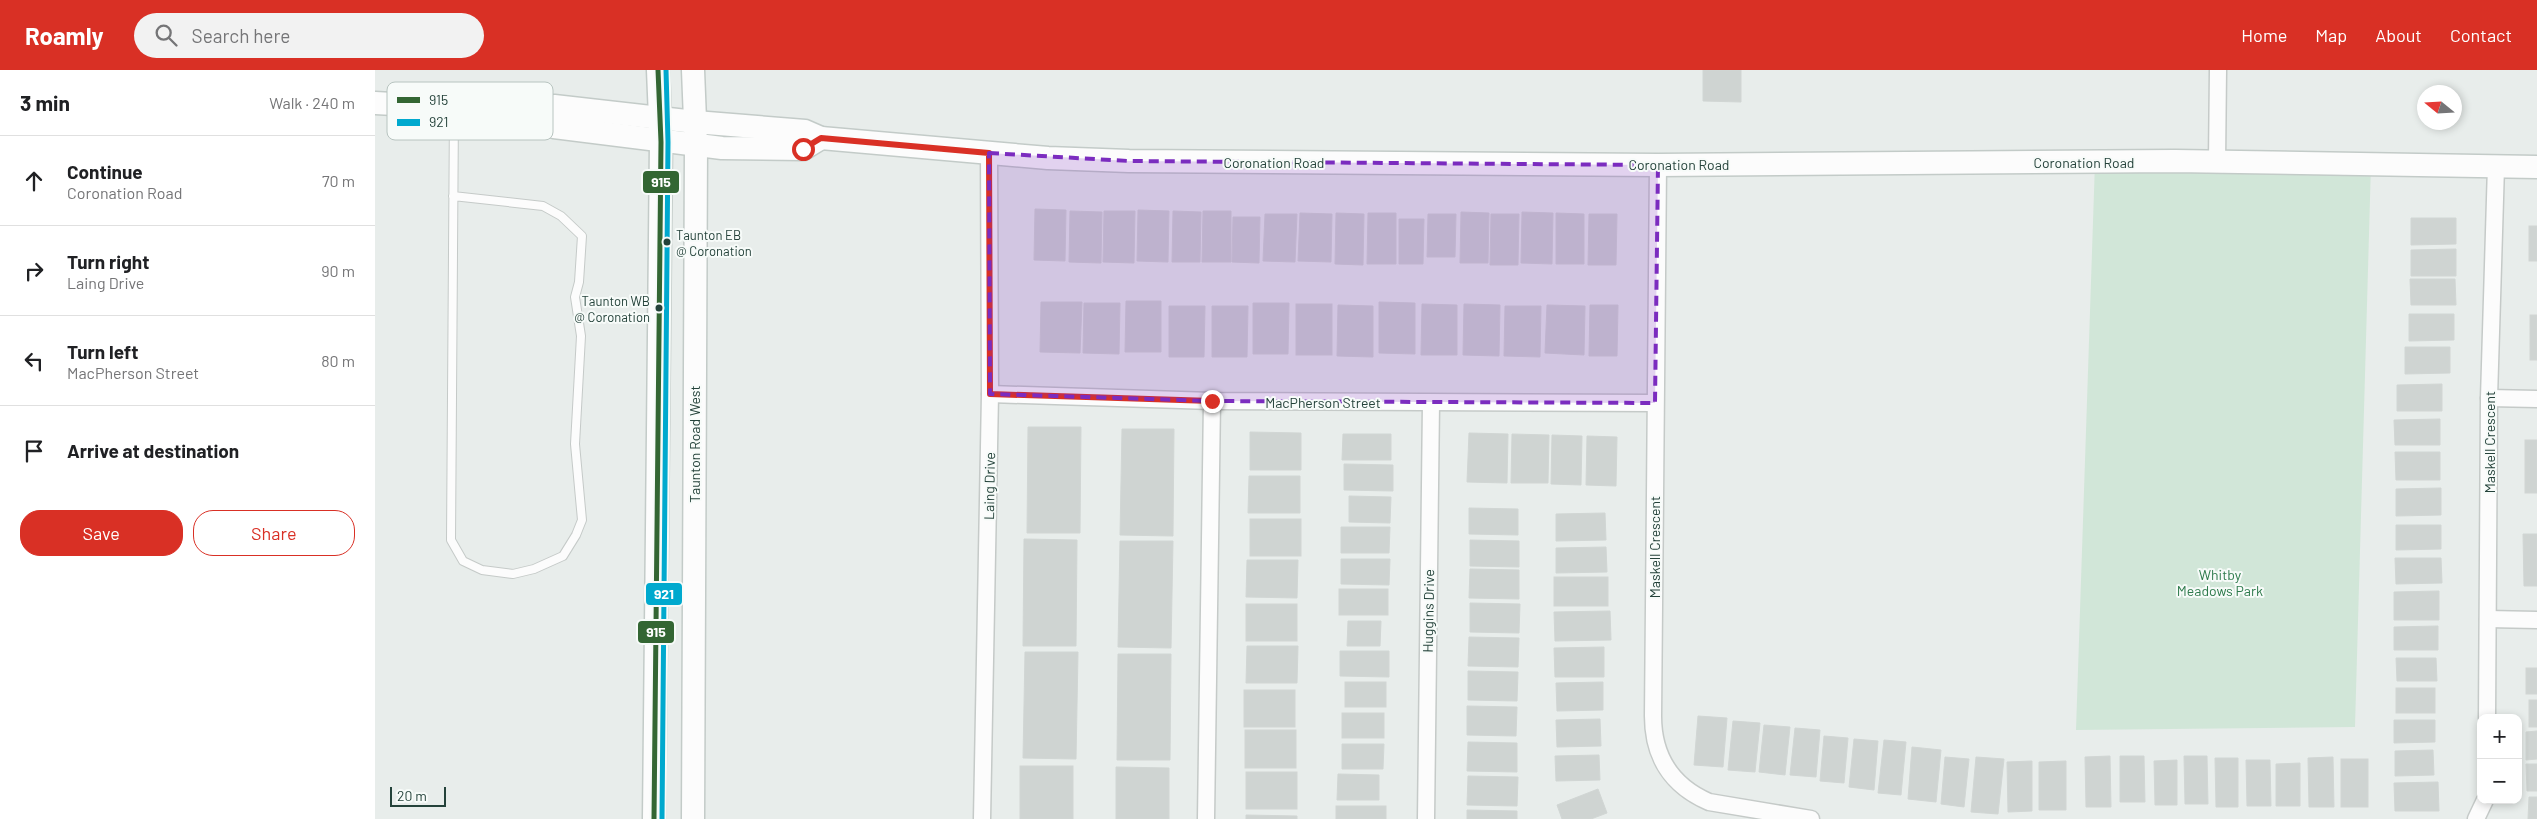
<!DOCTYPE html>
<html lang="en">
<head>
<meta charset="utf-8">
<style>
	body { margin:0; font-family:Barlow,sans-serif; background:#f2f2f2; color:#202124 }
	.controls { position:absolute; right:15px; bottom:15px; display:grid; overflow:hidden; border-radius:10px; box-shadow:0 2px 8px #0003 }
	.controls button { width:45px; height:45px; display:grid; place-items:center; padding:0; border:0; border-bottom:1px solid #e0e0e0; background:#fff; color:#202124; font:25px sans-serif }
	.compass { position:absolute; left:2042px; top:15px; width:45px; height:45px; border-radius:50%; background:#fff; box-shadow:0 2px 8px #0003; rotate:288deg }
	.scale { position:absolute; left:15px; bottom:12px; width:56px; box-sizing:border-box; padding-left:5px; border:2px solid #24423a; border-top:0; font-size:14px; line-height:18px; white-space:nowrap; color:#24423a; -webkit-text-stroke:4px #f7fbf9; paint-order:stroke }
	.stop { position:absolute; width:15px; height:15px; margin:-11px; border:4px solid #d93025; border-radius:50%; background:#fff }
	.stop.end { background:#d93025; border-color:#fff; box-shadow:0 1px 5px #0008 }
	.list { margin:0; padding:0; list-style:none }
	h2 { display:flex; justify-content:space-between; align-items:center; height:65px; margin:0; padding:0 20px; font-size:21px }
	h2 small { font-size:16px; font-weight:400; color:#757577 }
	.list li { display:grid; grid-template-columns:32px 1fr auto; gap:15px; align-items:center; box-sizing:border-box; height:90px; padding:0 20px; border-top:1px solid #e0e0e0 }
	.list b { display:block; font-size:19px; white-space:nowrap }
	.list p { margin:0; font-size:16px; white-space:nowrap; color:#757577 }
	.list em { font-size:16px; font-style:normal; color:#757577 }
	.actions { display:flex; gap:10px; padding:15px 20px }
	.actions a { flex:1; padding:11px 0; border:1px solid #d93025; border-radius:20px; text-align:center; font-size:18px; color:#d93025 }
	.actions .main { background:#d93025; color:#fff }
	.icon { flex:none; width:28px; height:28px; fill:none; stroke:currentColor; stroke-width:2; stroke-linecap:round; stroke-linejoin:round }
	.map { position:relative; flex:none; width:2162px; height:749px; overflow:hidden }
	header { display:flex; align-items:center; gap:30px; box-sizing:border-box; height:70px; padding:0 25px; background:#d93025; color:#fff }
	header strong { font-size:24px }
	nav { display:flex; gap:28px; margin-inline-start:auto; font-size:18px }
	.search { width:350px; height:45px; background:#f2f2f2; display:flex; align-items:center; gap:12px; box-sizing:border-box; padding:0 18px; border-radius:28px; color:#757577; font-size:19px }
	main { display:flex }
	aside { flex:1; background:#fff }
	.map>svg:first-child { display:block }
</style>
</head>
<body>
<header>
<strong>Roamly</strong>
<div class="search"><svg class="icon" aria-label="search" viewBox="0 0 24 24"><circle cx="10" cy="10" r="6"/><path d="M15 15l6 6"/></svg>Search here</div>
<nav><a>Home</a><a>Map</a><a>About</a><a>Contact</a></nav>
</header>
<main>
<aside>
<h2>3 min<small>Walk · 240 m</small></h2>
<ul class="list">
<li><svg class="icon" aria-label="ahead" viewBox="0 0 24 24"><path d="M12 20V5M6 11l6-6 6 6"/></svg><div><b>Continue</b><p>Coronation Road</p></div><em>70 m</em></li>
<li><svg class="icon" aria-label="right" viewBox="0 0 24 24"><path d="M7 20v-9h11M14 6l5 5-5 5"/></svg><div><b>Turn right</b><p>Laing Drive</p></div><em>90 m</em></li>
<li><svg class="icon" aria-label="left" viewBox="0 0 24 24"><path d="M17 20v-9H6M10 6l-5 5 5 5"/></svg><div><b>Turn left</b><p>MacPherson Street</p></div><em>80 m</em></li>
<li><svg class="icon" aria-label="arrive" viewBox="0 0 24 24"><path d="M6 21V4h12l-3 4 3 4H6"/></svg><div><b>Arrive at destination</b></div></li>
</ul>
<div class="actions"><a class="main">Save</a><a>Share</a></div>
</aside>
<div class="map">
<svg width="2162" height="749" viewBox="0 0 2162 749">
	<rect width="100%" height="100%" fill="#e8edeb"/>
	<polygon fill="#d1e6d8" points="1720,92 1996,94 1980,657 1701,660"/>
	<g fill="#cfd4d2" stroke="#d1d6d4">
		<polygon points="1328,0 1366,0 1366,32 1328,31"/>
		<polygon points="660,139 691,140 690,191 659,190"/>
		<polygon points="763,140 794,141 793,192 762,191"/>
		<polygon points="695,141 727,142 726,193 694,192"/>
		<polygon points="729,141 760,141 759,193 728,192"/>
		<polygon points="798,141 826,142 825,192 797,192"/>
		<polygon points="828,141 856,141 856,192 827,192"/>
		<polygon points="1086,142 1114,143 1113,193 1085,193"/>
		<polygon points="1147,142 1178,143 1177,194 1146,193"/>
		<polygon points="925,143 957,144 956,192 923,191"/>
		<polygon points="961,143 989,144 988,195 960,194"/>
		<polygon points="993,143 1021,143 1021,194 992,194"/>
		<polygon points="1181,143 1209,144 1209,194 1181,194"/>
		<polygon points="890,144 922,144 920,192 888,191"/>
		<polygon points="1053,144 1081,144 1080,187 1052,187"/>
		<polygon points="1116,144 1144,144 1143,195 1115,195"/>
		<polygon points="1214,144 1242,144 1241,195 1213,195"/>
		<polygon points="858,147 885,147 884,193 857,192"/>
		<polygon points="2036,148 2081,148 2081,174 2036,175"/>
		<polygon points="1024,149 1049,149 1048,194 1024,194"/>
		<rect x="2154" y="156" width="8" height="35"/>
		<polygon points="2081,179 2081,206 2036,206 2036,180"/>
		<polygon points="2035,209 2080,209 2081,235 2036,235"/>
		<polygon points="751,231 786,231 786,282 750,282"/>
		<polygon points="666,232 707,232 705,283 665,282"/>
		<polygon points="1004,232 1040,233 1040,284 1004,283"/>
		<polygon points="709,233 745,233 744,284 708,283"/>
		<polygon points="878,233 914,233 913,284 878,284"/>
		<rect x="921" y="234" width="36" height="51"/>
		<polygon points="1047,234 1082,235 1082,285 1046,285"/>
		<polygon points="1089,234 1125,235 1124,286 1088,285"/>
		<polygon points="963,235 998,236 998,287 962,286"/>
		<polygon points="1172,235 1210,236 1209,285 1170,283"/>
		<polygon points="1215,235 1243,235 1242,286 1214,286"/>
		<polygon points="794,236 830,236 829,287 794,287"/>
		<polygon points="837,236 873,236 872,287 837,287"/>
		<polygon points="1130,236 1166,236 1165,287 1129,286"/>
		<polygon points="2034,244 2079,244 2079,270 2034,271"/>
		<rect x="2155" y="245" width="7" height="45"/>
		<polygon points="2030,277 2075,277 2075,303 2030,304"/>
		<polygon points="2067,314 2067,341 2022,341 2022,315"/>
		<polygon points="2065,349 2065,375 2020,375 2019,350"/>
		<polygon points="653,357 706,357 705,463 652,463"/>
		<polygon points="747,359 799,359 798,466 745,465"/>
		<polygon points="875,362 926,363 926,400 875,400"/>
		<polygon points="1094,363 1133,364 1132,413 1092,412"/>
		<polygon points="968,364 1016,364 1016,390 967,390"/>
		<polygon points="1137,364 1174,365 1173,413 1136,413"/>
		<polygon points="1177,365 1207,366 1206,415 1176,414"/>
		<polygon points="1212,366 1242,367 1241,416 1211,415"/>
		<rect x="2150" y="370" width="12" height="53"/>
		<polygon points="2020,382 2065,382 2065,410 2021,410"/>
		<polygon points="969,394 1018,395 1018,421 969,420"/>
		<polygon points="874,406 925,406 925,443 873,443"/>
		<polygon points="2066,418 2066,445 2021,446 2021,419"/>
		<polygon points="974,426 1016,427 1015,453 974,452"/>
		<polygon points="1094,438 1143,439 1143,465 1094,464"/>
		<polygon points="1230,443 1231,470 1181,471 1181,444"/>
		<rect x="875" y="449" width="51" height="37"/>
		<polygon points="2021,455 2066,455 2066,479 2021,480"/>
		<polygon points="966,457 1015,457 1014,483 966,483"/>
		<polygon points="2148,464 2162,464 2162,516 2149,516"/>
		<polygon points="649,469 702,470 701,576 648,576"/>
		<polygon points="1095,470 1144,471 1144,497 1095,496"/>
		<polygon points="745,471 798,471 796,578 743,577"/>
		<polygon points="1231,477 1232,502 1181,503 1181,478"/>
		<polygon points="2020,488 2066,488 2067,513 2021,514"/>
		<polygon points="966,489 1015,489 1014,515 966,514"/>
		<polygon points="872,490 923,490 922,528 871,527"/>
		<polygon points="1095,499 1144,500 1144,529 1094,528"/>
		<rect x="1179" y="507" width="54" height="29"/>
		<rect x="964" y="519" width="49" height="26"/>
		<polygon points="2064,521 2064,550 2019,550 2019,522"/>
		<polygon points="1095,533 1145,534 1144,563 1095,562"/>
		<rect x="871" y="534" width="51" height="37"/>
		<polygon points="1235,541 1236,570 1180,571 1179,542"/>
		<polygon points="973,551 1006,551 1005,576 972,576"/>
		<polygon points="2063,556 2063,580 2019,580 2019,557"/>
		<polygon points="1094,567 1144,568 1143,597 1093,596"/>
		<polygon points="872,576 923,576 922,613 871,613"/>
		<polygon points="1229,577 1229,607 1180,607 1179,578"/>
		<polygon points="965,581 1014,581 1014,607 965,606"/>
		<polygon points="650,582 703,582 701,689 648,688"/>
		<polygon points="743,584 796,584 795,690 742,690"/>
		<polygon points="2021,588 2061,588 2062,611 2022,611"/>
		<rect x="2151" y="598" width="11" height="26"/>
		<polygon points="1093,601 1143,602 1142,631 1093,630"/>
		<rect x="970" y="612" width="41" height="25"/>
		<polygon points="1228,612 1228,640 1182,641 1181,613"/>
		<rect x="2021" y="618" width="39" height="25"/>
		<rect x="869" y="620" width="51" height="37"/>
		<rect x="2154" y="630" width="8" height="27"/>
		<polygon points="1092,636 1142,637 1141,666 1092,665"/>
		<rect x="967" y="643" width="42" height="25"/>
		<polygon points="1323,646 1352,648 1348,697 1319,695"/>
		<polygon points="1225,649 1226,676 1182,677 1181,650"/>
		<polygon points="2019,650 2060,650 2060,672 2019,673"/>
		<polygon points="1358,651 1385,653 1380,702 1353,700"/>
		<polygon points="1389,655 1415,657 1410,705 1384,702"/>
		<polygon points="1420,658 1445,660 1441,707 1415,705"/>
		<rect x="870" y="660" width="51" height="38"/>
		<polygon points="2162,661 2162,689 2151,690 2151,662"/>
		<polygon points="1449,666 1473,668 1469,713 1445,711"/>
		<polygon points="1479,669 1503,671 1499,720 1474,717"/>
		<polygon points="1509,670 1531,672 1526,725 1503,723"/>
		<polygon points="1093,672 1142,673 1142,702 1092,701"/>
		<polygon points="967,674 1009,674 1008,699 967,699"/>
		<polygon points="1537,677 1566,680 1561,732 1533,729"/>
		<polygon points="2058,680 2059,705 2020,706 2020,681"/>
		<polygon points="1224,685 1225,710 1181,711 1180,686"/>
		<polygon points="1735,686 1736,737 1711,737 1710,687"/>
		<polygon points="1745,686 1769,686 1770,732 1745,732"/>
		<polygon points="1809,686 1832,686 1833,734 1810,734"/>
		<polygon points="1570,687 1594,689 1589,737 1566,734"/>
		<polygon points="1601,687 1629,689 1623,744 1596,742"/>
		<polygon points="1958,687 1959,737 1934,737 1933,688"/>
		<polygon points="1840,688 1863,688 1863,737 1841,737"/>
		<rect x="1966" y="689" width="27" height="48"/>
		<polygon points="1802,690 1802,735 1780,735 1779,691"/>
		<polygon points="1871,690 1895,690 1896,736 1872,736"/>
		<polygon points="1657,691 1657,741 1633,742 1632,692"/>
		<polygon points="1691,691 1691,740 1664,740 1664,692"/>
		<polygon points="1925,693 1925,736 1901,736 1901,694"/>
		<polygon points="2151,694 2162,694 2162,721 2152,721"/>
		<rect x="645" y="696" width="53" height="53"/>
		<polygon points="741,697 794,698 794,749 741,749"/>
		<rect x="871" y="702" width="51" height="37"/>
		<polygon points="963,704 1004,705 1004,730 962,730"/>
		<polygon points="1093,706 1143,707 1142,736 1092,735"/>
		<polygon points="2063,712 2064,741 2020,741 2019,713"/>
		<polygon points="1223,719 1232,743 1216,749 1187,749 1182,735"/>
		<polygon points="2154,727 2162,727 2162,749 2153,749"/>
		<rect x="961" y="736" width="50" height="13"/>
		<polygon points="1092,740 1142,741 1142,749 1092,749"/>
		<polygon points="871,745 922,746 922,749 871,749"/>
	</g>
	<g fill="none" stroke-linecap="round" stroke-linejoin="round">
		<defs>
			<polyline id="lane" points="78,126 168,136 186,146 207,166 204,212 200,227 206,266 200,374 207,450 201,465 188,486 159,499 138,504 107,500 88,491 76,470 79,39"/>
			<g id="street">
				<polyline points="1842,92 1843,0"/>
				<path d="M1283 95 1278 646C1278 687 1297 716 1334 732L1436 749"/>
				<polyline points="615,324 837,331 1280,333"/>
				<polyline points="2114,328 2162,329"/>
				<polyline points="2113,549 2162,550"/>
				<polyline points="2112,648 2114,328 2121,96"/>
				<polyline points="607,749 615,324 614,83"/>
				<polyline points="831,749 837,331"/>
				<polyline points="1051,749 1056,333"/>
				<polyline points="2101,749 2110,730"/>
			</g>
			<g id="secondary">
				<polyline points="0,33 160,42 179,36 320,52 430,61 446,68 673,88 754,91 1283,95 1800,91 2162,97"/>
				<polyline points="160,42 179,57 347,78 428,79 446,68"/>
				<polyline points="279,749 286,72 283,0"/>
				<polyline points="318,749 321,75 318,0"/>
			</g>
		</defs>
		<use href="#lane" stroke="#c5cac8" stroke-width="10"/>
		<use href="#street" stroke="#c5cac8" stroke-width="19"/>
		<use href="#secondary" stroke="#c3cbc8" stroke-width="25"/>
		<use href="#lane" stroke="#fcfcfc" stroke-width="8"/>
		<use href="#street" stroke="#fcfcfc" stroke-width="16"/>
		<use href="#secondary" stroke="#fcfcfc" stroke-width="22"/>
		<defs>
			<polyline id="bus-1" points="279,749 286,72 283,0"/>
			<polyline id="bus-2" points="287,749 293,72 291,0"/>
		</defs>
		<use href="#bus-1" stroke="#f7fbf9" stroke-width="9"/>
		<use href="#bus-2" stroke="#f7fbf9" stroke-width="9"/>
		<use href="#bus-1" stroke="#363" stroke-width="5"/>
		<use href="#bus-2" stroke="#00a9ce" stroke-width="5"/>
	</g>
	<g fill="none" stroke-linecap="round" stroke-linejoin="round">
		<polyline stroke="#d93025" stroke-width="6" points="428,79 446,68 614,83 615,324 837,331"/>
	</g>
	<path fill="#7b2cbf" fill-opacity="0.2" stroke="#7b2cbf" stroke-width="4" stroke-dasharray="10 6" stroke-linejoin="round" d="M614 83 754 91 1283 95 1280 333 837 331 615 324Z"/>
	<g fill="#24423a" stroke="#f7fbf9" stroke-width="2">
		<circle cx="292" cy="172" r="4.5"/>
		<circle cx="284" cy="238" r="4.5"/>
	</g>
	<g text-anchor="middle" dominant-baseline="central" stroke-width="4" stroke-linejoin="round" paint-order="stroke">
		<g font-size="13" fill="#24423a" stroke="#f7fbf9" text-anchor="start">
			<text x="301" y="165">Taunton EB<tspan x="301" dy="16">@ Coronation</tspan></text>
			<text x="275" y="231" text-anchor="end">Taunton WB<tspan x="275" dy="16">@ Coronation</tspan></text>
		</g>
		<g font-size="14" fill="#24423a" stroke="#f7fbf9">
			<text x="899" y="92">Coronation Road</text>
			<text x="1709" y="92">Coronation Road</text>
			<text x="1304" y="94">Coronation Road</text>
			<text x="948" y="332">MacPherson Street</text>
			<text transform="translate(2114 372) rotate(-90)">Maskell Crescent</text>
			<text transform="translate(319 374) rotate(-90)">Taunton Road West</text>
			<text transform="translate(614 416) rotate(-89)">Laing Drive</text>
			<text transform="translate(1279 477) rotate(-90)">Maskell Crescent</text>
			<text transform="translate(1053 541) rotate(-89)">Huggins Drive</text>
		</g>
		<g font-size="14" fill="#2d7a4b" stroke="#f7fbf9">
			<text x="1845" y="504">Whitby<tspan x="1845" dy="16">Meadows Park</tspan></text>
		</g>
	</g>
	<rect x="12" y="12" width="166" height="58" rx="8" fill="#f7fbf9" stroke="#b8c4c0" stroke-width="1"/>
	<rect x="22" y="27" width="23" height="6" fill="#363"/>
	<rect x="22" y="49" width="23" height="7" fill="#00a9ce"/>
	<g font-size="14" fill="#24423a">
		<text x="54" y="35">915</text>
		<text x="54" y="57">921</text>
	</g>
	<g stroke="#f7fbf9" stroke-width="2">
		<rect x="267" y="100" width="38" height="24" rx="5" fill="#363"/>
		<rect x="270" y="512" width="38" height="24" rx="5" fill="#00a9ce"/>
		<rect x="262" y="550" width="38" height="24" rx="5" fill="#363"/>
	</g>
	<g font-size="14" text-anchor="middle" font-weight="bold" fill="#fff">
		<text x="286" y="117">915</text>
		<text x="289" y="529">921</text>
		<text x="281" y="567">915</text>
	</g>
</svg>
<div class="controls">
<button>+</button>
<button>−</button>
</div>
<svg class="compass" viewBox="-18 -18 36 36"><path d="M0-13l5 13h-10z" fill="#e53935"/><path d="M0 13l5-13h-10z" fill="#757577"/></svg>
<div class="scale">20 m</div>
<div class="stop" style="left:428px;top:79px"></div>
<div class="stop end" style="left:837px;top:331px"></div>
</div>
</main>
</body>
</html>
